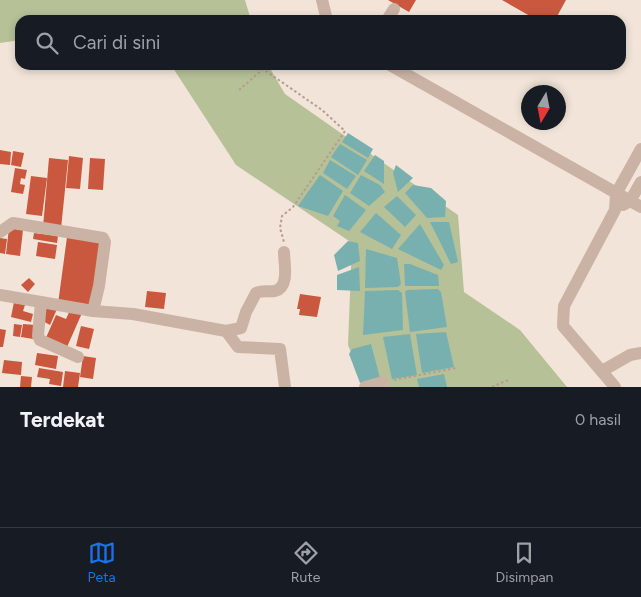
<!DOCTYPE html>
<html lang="id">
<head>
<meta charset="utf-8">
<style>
	body { margin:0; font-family:Figtree,sans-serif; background:#20242c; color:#f1f3f6 }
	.compass { position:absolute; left:521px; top:85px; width:45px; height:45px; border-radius:50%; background:#171b24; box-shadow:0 2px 8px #0003; rotate:190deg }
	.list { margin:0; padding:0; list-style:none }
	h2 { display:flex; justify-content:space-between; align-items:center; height:65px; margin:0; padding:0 20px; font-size:21px }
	h2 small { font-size:16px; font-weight:400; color:#9ea1a6 }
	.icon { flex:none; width:28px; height:28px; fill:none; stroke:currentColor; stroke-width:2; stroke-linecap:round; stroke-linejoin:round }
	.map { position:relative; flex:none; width:641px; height:387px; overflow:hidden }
	.search { position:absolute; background:#171b24; box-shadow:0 2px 8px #0003; left:15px; right:15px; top:15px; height:55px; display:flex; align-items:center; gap:12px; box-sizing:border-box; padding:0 18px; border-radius:15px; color:#9ea1a6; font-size:19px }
	.sheet { height:140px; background:#171b24 }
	nav { display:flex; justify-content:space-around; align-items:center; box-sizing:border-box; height:70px; border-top:1px solid #363941; background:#171b24; font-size:14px; color:#9ea1a6 }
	nav a { display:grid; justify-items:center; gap:2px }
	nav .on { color:#1a73e8 }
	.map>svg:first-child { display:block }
</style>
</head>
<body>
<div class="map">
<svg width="641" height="387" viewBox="0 0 641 387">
	<rect width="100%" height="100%" fill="#f2e4d8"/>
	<g fill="#b6c198">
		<polygon points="0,0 245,0 251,20 20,20 20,40 0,43"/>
		<polygon points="167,65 268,65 285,94 458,215 464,292 520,330 567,387 365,387 348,345 352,243 236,165 173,68"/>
	</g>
	<g fill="#77b0af">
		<polygon points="348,133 373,149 368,158 342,142"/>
		<polygon points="340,144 367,160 358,175 331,157"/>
		<polygon points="375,155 384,161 384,184 364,171"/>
		<polygon points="330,160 356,176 347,189 323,173"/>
		<polygon points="396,165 413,178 398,192 393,173"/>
		<polygon points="320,175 343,191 328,216 298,206"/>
		<polygon points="361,175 380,185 385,192 369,206 350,193"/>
		<polygon points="413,185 431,188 446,201 445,217 427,218 405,193"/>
		<polygon points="345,195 366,210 349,231 337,226 340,221 333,216"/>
		<polygon points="397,196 416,215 405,227 384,207"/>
		<polygon points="376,213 401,235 392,249 360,232"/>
		<polygon points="430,222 449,222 458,262 451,264"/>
		<polygon points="420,224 444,265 441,270 398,249"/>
		<polygon points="348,241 358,243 360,261 338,271 334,255"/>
		<polygon points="366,249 397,258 401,284 398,287 365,288"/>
		<polygon points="404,264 410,264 438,275 439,286 405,286"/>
		<polygon points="359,267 360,291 337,290 337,275"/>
		<polygon points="438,289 441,292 447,327 410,332 405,292 407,290"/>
		<polygon points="398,290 402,293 403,330 363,335 365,291"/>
		<polygon points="446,332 454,367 422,373 416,334"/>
		<polygon points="410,334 417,375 392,379 383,337"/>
		<polygon points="371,344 380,378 360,383 349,354 352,349"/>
		<polygon points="444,374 447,387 419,387 417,379"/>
	</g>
	<g fill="#ca583e">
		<polygon points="388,0 416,0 409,12"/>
		<polygon points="502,0 566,0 555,20 537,20"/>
		<polygon points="0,150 11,152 10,165 0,164"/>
		<polygon points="13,151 24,153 21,167 11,165"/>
		<polygon points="69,156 83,158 80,189 66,188"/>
		<polygon points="49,158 68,160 61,229 43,227"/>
		<polygon points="90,158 105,159 103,190 88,189"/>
		<polygon points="15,168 27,170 25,179 21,178 20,184 25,185 23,194 11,192"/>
		<polygon points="31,176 47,178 42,216 26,214"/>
		<polygon points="9,228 23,230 20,256 6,254"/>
		<polygon points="34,233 58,236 57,243 33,239"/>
		<polygon points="67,237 101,242 92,309 58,304"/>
		<polygon points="0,238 7,239 5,254 0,253"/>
		<polygon points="38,242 57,245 55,259 36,256"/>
		<polygon points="29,278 35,284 28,292 21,285"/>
		<polygon points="147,291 166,293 164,309 145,307"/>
		<polygon points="300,294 321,297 317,317 299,315 300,309 297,309"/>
		<polygon points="14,302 25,305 23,311 33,314 31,322 11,317"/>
		<polygon points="48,304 57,309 50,325 41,320"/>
		<polygon points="71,308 82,313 67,347 45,340 56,315 66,319"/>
		<polygon points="14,324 22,325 20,337 13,336"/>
		<polygon points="23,324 35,325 33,339 21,337"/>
		<polygon points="81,326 94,329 89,349 76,346"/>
		<polygon points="0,329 6,330 3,347 0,347"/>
		<polygon points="37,353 58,356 56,369 35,365"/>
		<polygon points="83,356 96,358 93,379 80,377"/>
		<polygon points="4,360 22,362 21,375 2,373"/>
		<polygon points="39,368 63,372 61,386 49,384 50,379 37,377"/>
		<polygon points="65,371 80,373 78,387 63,387"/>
		<polygon points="21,376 32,377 31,387 20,387"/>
	</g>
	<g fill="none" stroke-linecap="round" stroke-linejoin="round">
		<g stroke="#b69d8e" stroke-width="2" stroke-dasharray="2.5 2.5" stroke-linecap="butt">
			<polyline points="239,90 263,69 322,110 345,131 293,207 282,216 280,228 284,242"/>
			<polyline points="394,380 456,368"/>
			<polyline points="492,387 508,380"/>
		</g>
		<g stroke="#cab3a4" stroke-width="12">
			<polyline points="322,0 327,20"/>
			<polyline points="387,20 394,9"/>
			<polyline points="390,65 641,207"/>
			<polyline points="623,205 630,201 641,182"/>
			<polyline points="0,232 13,223 103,238 105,242 99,286 93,311"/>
			<polyline points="0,295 93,311 133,314 226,331 238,347 280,349 285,387"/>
			<polyline points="41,302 38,336 40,340 78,357"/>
			<path d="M226 331 241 328 246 312 256 293C262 290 269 292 275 291 290 287 284 263 284 252"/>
			<polyline points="602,371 630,355 641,353"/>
			<polyline points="365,387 383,382"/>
			<polyline points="615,387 563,326 564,306 615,210 616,194 641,149"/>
		</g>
	</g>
</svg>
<svg class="compass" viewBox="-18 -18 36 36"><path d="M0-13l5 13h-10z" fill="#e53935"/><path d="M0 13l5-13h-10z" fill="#9ea1a6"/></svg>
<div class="search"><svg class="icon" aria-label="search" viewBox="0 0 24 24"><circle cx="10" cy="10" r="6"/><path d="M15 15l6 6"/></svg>Cari di sini</div>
</div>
<section class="sheet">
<h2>Terdekat<small>0 hasil</small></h2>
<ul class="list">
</ul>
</section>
<nav>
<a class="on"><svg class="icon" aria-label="map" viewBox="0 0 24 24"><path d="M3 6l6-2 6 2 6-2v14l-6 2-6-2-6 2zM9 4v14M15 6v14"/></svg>Peta</a>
<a><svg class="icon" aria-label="directions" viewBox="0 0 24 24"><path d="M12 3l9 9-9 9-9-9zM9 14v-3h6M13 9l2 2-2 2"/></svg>Rute</a>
<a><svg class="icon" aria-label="saved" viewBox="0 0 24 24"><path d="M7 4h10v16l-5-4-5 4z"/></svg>Disimpan</a>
</nav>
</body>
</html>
